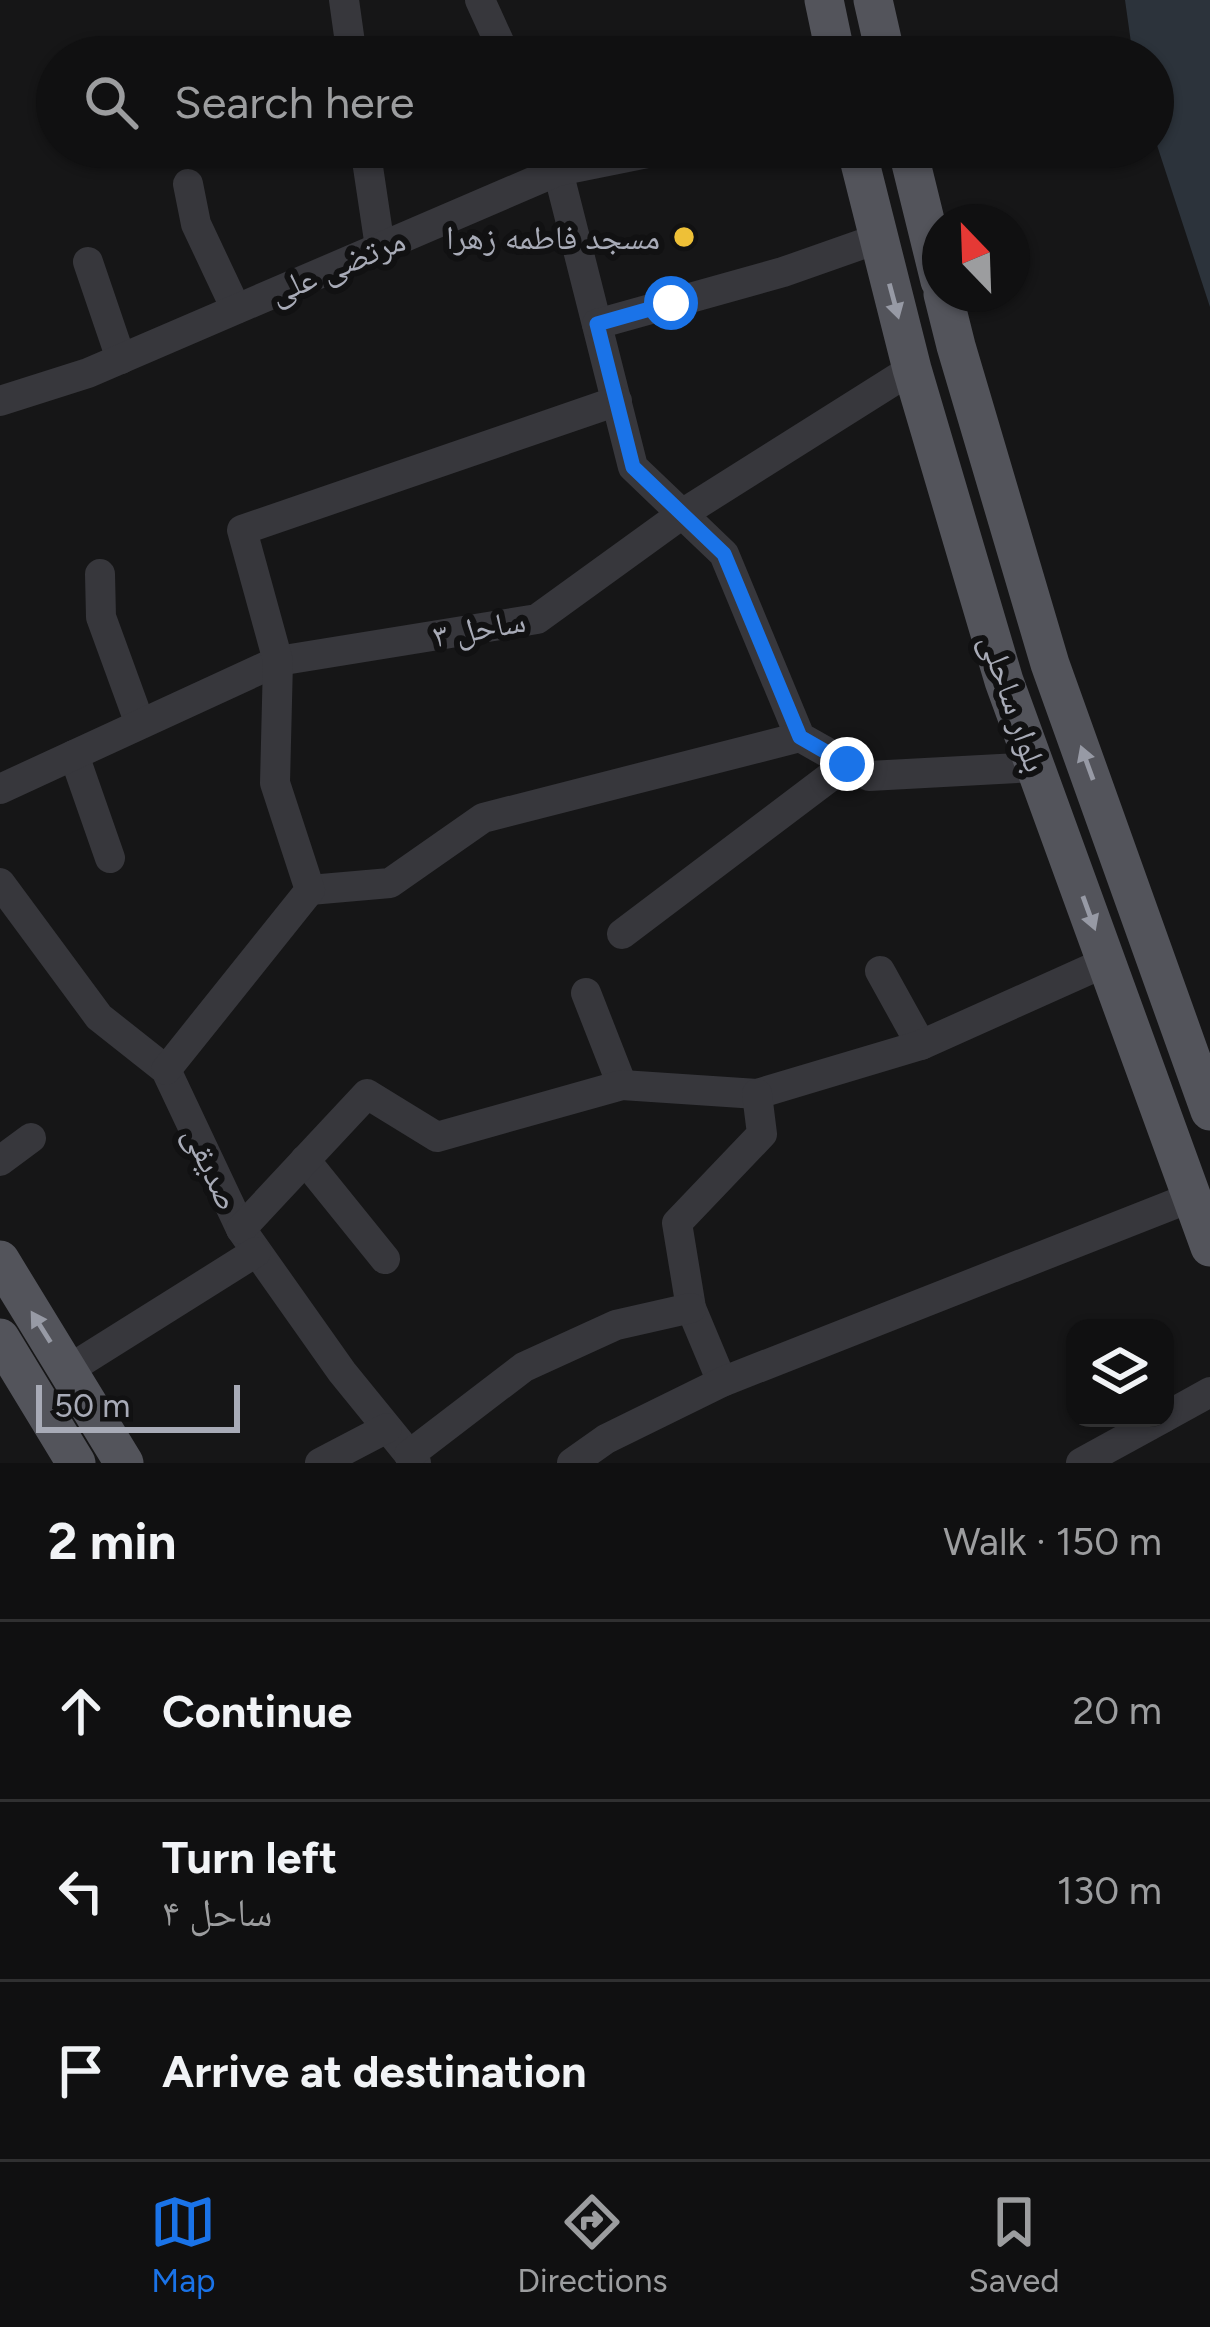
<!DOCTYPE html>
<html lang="en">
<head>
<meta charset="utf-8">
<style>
	body { margin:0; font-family:Figtree,"Noto Naskh Arabic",sans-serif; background:#1e1e1f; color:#f1f3f6 }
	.controls { position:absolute; right:36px; bottom:36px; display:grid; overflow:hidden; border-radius:24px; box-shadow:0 3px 9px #0004 }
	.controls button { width:108px; height:108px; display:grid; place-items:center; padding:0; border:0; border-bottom:3px solid #303031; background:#101011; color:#f1f3f6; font:60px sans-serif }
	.compass { position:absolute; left:922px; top:204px; width:108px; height:108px; border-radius:50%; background:#101011; box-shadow:0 3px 9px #0004; rotate:337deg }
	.scale { position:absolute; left:36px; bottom:30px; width:204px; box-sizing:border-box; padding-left:12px; border:6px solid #a8abb7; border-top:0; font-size:33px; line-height:42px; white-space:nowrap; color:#a8abb7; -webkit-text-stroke:9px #111112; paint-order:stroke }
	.stop { position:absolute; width:36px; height:36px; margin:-27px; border:9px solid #1a73e8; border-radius:50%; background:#fff }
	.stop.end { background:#1a73e8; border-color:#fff; box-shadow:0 3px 12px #0008 }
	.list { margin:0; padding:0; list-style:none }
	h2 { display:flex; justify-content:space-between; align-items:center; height:156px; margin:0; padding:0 48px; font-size:51px }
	h2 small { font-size:39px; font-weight:400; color:#9c9d9f }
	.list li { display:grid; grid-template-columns:78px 1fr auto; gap:36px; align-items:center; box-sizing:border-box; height:180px; padding:0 48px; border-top:3px solid #303031 }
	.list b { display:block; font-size:45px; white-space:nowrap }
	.list p { margin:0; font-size:39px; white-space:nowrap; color:#9c9d9f }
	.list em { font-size:39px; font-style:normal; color:#9c9d9f }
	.icon { flex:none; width:66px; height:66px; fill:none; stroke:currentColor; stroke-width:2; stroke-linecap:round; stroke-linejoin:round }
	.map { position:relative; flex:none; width:1210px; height:1463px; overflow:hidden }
	.search { position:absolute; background:#101011; box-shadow:0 3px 9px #0004; left:36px; right:36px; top:36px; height:132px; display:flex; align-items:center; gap:30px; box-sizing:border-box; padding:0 42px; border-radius:66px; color:#9c9d9f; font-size:45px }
	.sheet { height:696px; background:#101011 }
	nav { display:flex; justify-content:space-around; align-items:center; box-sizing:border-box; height:168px; border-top:3px solid #303031; background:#101011; font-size:33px; color:#9c9d9f }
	nav a { display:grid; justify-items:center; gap:6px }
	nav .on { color:#1a73e8 }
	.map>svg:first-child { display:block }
</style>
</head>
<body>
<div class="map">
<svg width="1210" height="1463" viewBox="0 0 1210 1463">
	<rect width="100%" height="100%" fill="#161617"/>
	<polygon fill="#2c333b" points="1125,0 1210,0 1210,307 1153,133 1153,57 1133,57"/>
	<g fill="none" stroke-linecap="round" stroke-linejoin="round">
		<g stroke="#37373c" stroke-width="30">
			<polyline points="344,0 352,57"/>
			<polyline points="480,0 506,57"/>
			<polyline points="365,147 380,247"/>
			<polyline points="547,147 558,171 633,467 724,554 800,737 869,776 1036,767"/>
			<polyline points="188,184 196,224 236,309"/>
			<polyline points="88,262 121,359"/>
			<polyline points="597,324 783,272 877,239"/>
			<polyline points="0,401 88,373 558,171 677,147"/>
			<polyline points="100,574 101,617 140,724"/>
			<polyline points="74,755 110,858"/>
			<polyline points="0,789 278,661 537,619 682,514 912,369"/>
			<polyline points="0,883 99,1017 166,1070 241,1229 342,1372 416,1463"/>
			<polyline points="310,890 390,883 483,818 800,737"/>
			<polyline points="622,934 847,764"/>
			<polyline points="880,971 921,1045"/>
			<polyline points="586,993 622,1085"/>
			<polyline points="166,1070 310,890 275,783 278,661 242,530 617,401"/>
			<polyline points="305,1160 385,1259"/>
			<polyline points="0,1161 31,1138"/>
			<polyline points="241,1229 367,1094 437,1137 622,1085 757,1094 921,1045 1106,962"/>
			<polyline points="68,1370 256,1252"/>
			<polyline points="722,1382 691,1308 677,1223 762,1134 757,1094"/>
			<polyline points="1165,1417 1210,1392"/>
			<polyline points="409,1455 524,1367 616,1325 691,1308"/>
			<polyline points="320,1463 387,1428"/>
			<polyline points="572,1463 606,1439 722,1382 1192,1197"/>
			<polyline points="1081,1463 1163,1418"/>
		</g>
		<g stroke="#53545b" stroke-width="39">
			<polyline points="824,0 836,57"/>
			<polyline points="873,0 886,57"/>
			<polyline points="856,147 912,369 1004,681 1210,1247"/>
			<polyline points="907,147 940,281"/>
			<polyline points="943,294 956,346 1050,664 1210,1111"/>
			<polyline points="0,1260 124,1463"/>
			<polyline points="0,1338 76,1463"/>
		</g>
	</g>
	<defs><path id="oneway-solid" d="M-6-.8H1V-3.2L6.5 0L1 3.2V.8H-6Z" transform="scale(3)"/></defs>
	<g fill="#979aa5">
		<use href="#oneway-solid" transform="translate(894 301) rotate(75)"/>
		<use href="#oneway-solid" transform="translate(1087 763) rotate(-110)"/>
		<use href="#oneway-solid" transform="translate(1089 913) rotate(70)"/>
		<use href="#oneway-solid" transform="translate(41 1327) rotate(-122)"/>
	</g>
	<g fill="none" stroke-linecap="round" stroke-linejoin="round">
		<polyline stroke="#1a73e8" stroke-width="15" points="671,303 597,324 633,467 724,554 800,737 847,764"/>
	</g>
	<circle fill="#eec037" stroke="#111112" stroke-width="4.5" cx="684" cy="237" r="12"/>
	<g text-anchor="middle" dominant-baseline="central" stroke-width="12" stroke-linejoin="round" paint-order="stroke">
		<g font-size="33" fill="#a8abb7" stroke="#111112" text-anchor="end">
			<text x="660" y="237">مسجد فاطمه زهرا</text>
		</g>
		<g font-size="33" fill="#a8abb7" stroke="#111112">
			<text transform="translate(337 266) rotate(-23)">مرتضی علی</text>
			<text transform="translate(479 628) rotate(-10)">ساحل ۳</text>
			<text transform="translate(1014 703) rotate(71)">بلوار ساحلی</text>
			<text transform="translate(212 1168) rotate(65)">صدیقی</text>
		</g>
	</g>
</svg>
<div class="controls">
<button><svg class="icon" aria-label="layers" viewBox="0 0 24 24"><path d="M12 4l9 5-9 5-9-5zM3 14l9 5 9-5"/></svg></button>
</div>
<svg class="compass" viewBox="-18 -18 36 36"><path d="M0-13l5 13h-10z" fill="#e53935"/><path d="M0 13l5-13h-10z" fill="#9c9d9f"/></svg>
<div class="scale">50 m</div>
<div class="stop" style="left:671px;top:303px"></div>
<div class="stop end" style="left:847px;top:764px"></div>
<div class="search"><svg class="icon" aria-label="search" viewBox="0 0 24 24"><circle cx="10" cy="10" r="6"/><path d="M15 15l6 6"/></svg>Search here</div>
</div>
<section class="sheet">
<h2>2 min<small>Walk · 150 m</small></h2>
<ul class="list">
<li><svg class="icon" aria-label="ahead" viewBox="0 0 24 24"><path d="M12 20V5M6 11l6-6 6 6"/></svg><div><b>Continue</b></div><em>20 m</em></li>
<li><svg class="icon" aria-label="left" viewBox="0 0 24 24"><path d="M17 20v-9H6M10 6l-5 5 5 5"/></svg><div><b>Turn left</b><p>ساحل ۴</p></div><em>130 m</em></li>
<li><svg class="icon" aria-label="arrive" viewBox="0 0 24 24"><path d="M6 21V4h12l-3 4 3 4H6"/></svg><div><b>Arrive at destination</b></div></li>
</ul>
</section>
<nav>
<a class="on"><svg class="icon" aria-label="map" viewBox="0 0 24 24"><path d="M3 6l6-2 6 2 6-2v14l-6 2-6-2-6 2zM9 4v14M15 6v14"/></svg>Map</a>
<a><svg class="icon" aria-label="directions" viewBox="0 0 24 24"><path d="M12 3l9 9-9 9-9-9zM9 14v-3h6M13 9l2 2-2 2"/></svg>Directions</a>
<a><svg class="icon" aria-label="saved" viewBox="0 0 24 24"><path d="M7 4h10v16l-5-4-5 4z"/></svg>Saved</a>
</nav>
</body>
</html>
